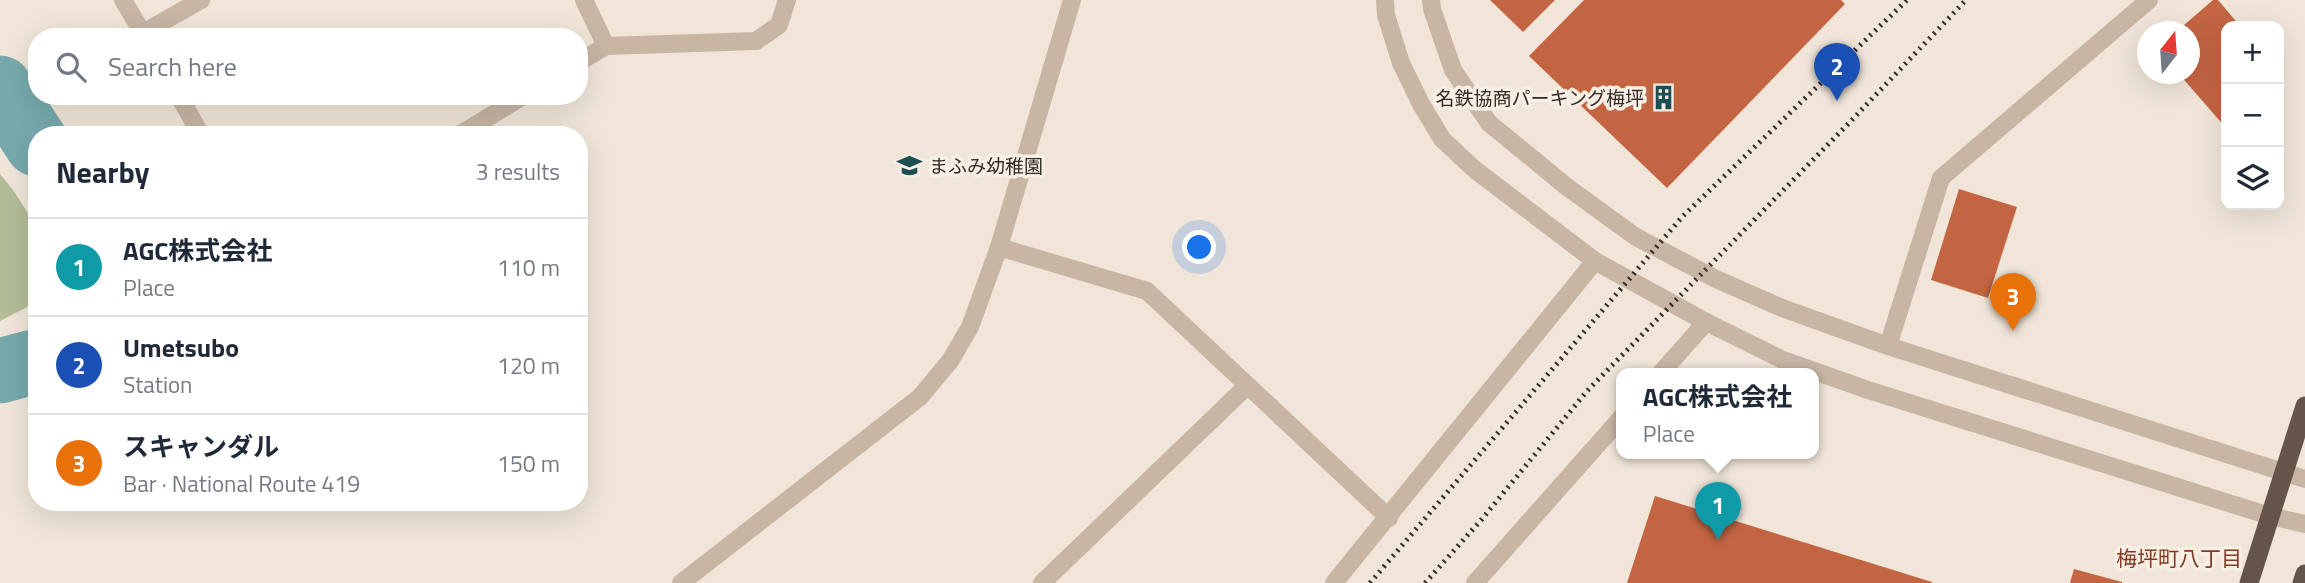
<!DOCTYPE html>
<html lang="en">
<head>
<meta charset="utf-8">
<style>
	body { margin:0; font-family:"Titillium Web","Noto Sans JP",sans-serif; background:#f2f2f3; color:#1f2937 }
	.controls { position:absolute; right:21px; top:21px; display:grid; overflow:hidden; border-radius:14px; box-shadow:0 7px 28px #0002 }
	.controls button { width:63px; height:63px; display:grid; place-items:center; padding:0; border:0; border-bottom:2px solid #e0e1e3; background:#fff; color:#1f2937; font:35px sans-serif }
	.compass { position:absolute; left:2137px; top:21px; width:63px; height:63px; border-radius:50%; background:#fff; box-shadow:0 7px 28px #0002; rotate:17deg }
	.you { position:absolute; left:1200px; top:248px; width:24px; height:24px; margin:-18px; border:5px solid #fff; border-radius:50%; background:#1a73e8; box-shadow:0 0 0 10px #1a73e833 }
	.badge { display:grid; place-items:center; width:46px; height:46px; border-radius:50%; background:#1c4e53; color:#fff; font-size:23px; font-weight:700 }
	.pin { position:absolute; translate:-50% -58px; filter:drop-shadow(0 2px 4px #0008) }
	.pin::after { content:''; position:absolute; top:37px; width:24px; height:21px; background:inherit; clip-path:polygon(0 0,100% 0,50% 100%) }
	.popup { position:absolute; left:1616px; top:368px; width:203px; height:91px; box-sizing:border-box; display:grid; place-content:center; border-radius:14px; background:#fff; filter:drop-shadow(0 2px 5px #0005); font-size:23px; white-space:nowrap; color:#747a83 }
	.popup b { font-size:26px; color:#1f2937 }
	.popup::after { content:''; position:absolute; left:50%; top:100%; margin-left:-14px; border:14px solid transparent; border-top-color:#fff }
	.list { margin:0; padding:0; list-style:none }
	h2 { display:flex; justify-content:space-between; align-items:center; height:91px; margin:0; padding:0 28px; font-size:30px }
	h2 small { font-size:23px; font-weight:400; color:#747a83 }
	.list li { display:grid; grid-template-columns:46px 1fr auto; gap:21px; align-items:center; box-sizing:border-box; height:98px; padding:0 28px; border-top:2px solid #e0e1e3 }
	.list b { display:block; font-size:26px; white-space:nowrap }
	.list p { margin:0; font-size:23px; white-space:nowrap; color:#747a83 }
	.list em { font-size:23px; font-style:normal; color:#747a83 }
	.icon { flex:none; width:38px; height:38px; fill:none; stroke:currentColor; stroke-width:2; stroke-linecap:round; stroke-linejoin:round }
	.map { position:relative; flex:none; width:2305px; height:583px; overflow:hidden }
	.search { position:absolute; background:#fff; box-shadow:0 7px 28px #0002; left:28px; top:28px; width:560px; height:77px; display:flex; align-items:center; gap:18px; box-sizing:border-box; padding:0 24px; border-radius:28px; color:#747a83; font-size:26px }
	.panel { position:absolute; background:#fff; box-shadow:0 7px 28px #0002; left:28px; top:126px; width:560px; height:385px; border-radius:28px }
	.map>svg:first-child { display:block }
</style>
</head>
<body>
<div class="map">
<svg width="2305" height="583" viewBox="0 0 2305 583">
	<rect width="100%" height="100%" fill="#f0e5d8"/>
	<polygon fill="#b1be98" points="0,174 13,190 37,227 37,293 31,305 0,321"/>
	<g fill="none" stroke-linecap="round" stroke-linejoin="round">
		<g stroke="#77a9ac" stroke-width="65">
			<polyline points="0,88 37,144"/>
			<polyline points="0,371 37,361"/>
		</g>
	</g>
	<g fill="#c36543">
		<polygon points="1490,0 1555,0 1523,32"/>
		<polygon points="1584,0 1841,0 1845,4 1667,188 1529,56"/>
		<polygon points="2213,0 2218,0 2240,26 2226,26 2226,128 2179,74 2190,74 2190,32 2176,32"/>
		<polygon points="1959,189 2017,207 1988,298 1931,280"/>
		<polygon points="1655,496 1932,582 1932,583 1627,583"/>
		<polygon points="2074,569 2122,582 2122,583 2070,583"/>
	</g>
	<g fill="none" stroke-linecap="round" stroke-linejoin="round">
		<g stroke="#c8b5a4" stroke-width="18">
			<polyline points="123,0 145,37"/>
			<polyline points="584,0 606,46"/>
			<polyline points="143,33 201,0"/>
			<polyline points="579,62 606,46 756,41 779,25 787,0"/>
			<polyline points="179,96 201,135"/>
			<polyline points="459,135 523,96"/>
			<polyline points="999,247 1147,291 1389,518"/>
			<polyline points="1888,346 1941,178 2149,0"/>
			<polyline points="1660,374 1706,322"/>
			<polyline points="681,583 920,397 950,361 970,327 999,247 1072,0"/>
			<polyline points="1042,583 1247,386"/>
			<polyline points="1334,583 1595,261"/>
			<polyline points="1475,583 1622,417"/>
		</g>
		<g stroke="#c8b5a4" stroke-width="18">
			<polyline points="1385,0 1386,15 1401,63 1421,104 1442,139 1474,169 1595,261 1706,322 1783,360 1868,390 2270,516 2305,524"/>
			<polyline points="1431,0 1432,9 1453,70 1489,123 1567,187 1636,237 1716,279 1782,308 1888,346 2305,479"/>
		</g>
		<g stroke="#64544a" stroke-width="19">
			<polyline points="2249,583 2305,406"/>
			<polyline points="2302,583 2305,574"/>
		</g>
		<g stroke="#332a26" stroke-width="5" stroke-dasharray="2 5" stroke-linecap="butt">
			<polyline points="1370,583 1682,217 1907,0"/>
			<polyline points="1425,583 1482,519 1587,391 1849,123 1966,0"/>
		</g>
	</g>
	<defs>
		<symbol id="building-bare" viewBox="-9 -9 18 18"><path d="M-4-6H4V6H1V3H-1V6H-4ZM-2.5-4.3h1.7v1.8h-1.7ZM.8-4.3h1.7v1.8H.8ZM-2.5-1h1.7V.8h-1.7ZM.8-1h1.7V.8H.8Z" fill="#1c4e53" stroke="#f8efe4" stroke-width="2.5" paint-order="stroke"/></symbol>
		<symbol id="school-bare" viewBox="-9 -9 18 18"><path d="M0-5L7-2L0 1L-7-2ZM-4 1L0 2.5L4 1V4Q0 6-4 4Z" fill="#1c4e53" stroke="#f8efe4" stroke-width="2.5" paint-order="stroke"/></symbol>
	</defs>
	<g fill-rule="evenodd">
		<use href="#building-bare" x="1646" y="80" width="35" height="35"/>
		<use href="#school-bare" x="892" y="148" width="35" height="35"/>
	</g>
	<g text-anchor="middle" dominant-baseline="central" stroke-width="7" stroke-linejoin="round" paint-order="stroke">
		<g font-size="19" fill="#332a26" stroke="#f8efe4" text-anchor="end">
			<text x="1644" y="97">名鉄協商パーキング梅坪</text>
			<text x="929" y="165" text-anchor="start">まふみ幼稚園</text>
		</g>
		<g font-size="21" fill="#803a21" stroke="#f8efe4">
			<text x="2179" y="558">梅坪町八丁目</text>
		</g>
	</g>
</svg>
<div class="controls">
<button>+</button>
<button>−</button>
<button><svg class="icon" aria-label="layers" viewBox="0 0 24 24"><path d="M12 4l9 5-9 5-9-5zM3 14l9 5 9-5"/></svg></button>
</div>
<svg class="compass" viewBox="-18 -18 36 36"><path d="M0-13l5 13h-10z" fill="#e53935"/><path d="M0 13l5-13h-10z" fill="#747a83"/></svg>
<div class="you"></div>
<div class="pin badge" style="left:1718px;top:540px;background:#0f9aa8">1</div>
<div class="popup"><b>AGC株式会社</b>Place</div>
<div class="pin badge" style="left:1837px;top:101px;background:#1a4fb4">2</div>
<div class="pin badge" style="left:2013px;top:331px;background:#e8710a">3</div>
<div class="search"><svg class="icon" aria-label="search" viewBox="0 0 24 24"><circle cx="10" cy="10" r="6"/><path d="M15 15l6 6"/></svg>Search here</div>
<section class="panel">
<h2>Nearby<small>3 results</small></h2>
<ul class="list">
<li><span class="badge" style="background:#0f9aa8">1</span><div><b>AGC株式会社</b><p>Place</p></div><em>110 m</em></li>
<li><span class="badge" style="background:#1a4fb4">2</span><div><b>Umetsubo</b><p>Station</p></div><em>120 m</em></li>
<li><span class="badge" style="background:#e8710a">3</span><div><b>スキャンダル</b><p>Bar · National Route 419</p></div><em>150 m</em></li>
</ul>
</section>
</div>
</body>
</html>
